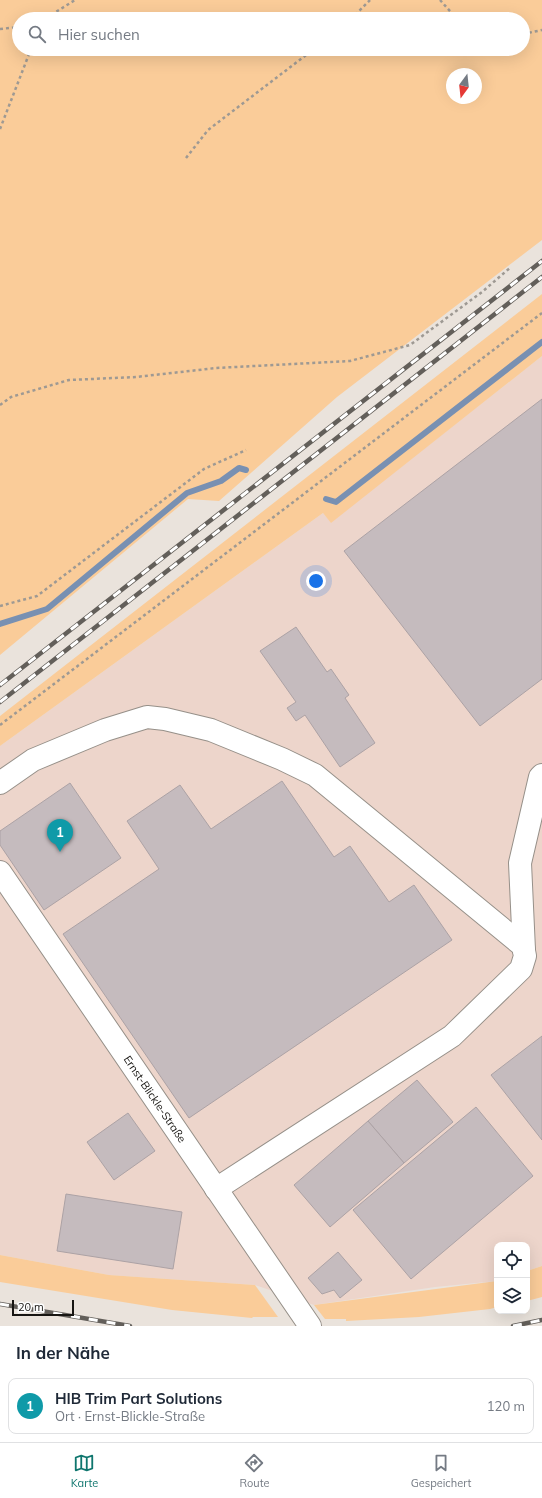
<!DOCTYPE html>
<html lang="de">
<head>
<meta charset="utf-8">
<style>
	body { margin:0; font-family:Mulish,sans-serif; background:#f6f6f7; color:#1f2937 }
	.controls { position:absolute; right:12px; bottom:12px; display:grid; overflow:hidden; border-radius:8px; box-shadow:0 4px 16px #0002 }
	.controls button { width:36px; height:36px; display:grid; place-items:center; padding:0; border:0; border-bottom:1px solid #e0e1e3; background:#fff; color:#1f2937; font:20px sans-serif }
	.compass { position:absolute; left:446px; top:68px; width:36px; height:36px; border-radius:50%; background:#fff; box-shadow:0 4px 16px #0002; rotate:195deg }
	.scale { position:absolute; left:12px; bottom:10px; width:62px; box-sizing:border-box; padding-left:4px; border:2px solid #171512; border-top:0; font-size:11px; line-height:14px; white-space:nowrap; color:#171512; -webkit-text-stroke:3px #fff; paint-order:stroke }
	.you { position:absolute; left:316px; top:581px; width:14px; height:14px; margin:-10px; border:3px solid #fff; border-radius:50%; background:#1a73e8; box-shadow:0 0 0 6px #1a73e833 }
	.badge { display:grid; place-items:center; width:26px; height:26px; border-radius:50%; background:#0f766e; color:#fff; font-size:13px; font-weight:700 }
	.pin { position:absolute; translate:-50% -33px; filter:drop-shadow(0 1px 2px #0008) }
	.pin::after { content:''; position:absolute; top:21px; width:14px; height:12px; background:inherit; clip-path:polygon(0 0,100% 0,50% 100%) }
	.list { margin:0; padding:0; list-style:none }
	h2 { display:flex; justify-content:space-between; align-items:center; height:52px; margin:0; padding:0 16px; font-size:17px }
	h2 small { font-size:13px; font-weight:400; color:#747a83 }
	.list li { display:grid; grid-template-columns:26px 1fr auto; gap:12px; align-items:center; box-sizing:border-box; height:56px; margin:0 8px 8px; padding:0 8px; border:1px solid #e0e1e3; border-radius:8px }
	.list b { display:block; font-size:15px; white-space:nowrap }
	.list p { margin:0; font-size:13px; white-space:nowrap; color:#747a83 }
	.list em { font-size:13px; font-style:normal; color:#747a83 }
	.icon { flex:none; width:22px; height:22px; fill:none; stroke:currentColor; stroke-width:2; stroke-linecap:round; stroke-linejoin:round }
	.map { position:relative; flex:none; width:542px; height:1326px; overflow:hidden }
	.search { position:absolute; background:#fff; box-shadow:0 4px 16px #0002; left:12px; right:12px; top:12px; height:44px; display:flex; align-items:center; gap:10px; box-sizing:border-box; padding:0 14px; border-radius:22px; color:#747a83; font-size:15px }
	.sheet { height:116px; background:#fff }
	nav { display:flex; justify-content:space-around; align-items:center; box-sizing:border-box; height:56px; border-top:1px solid #e0e1e3; background:#fff; font-size:11px; color:#747a83 }
	nav a { display:grid; justify-items:center; gap:2px }
	nav .on { color:#0f766e }
	.map>svg:first-child { display:block }
</style>
</head>
<body>
<div class="map">
<svg width="542" height="1326" viewBox="0 0 542 1326">
	<rect width="100%" height="100%" fill="#eae3dc"/>
	<polygon fill="#edd5cb" points="542,356 542,1266 527,1271 527,1245 497,1245 497,1281 435,1287 314,1305 255,1285 109,1275 0,1255 0,746 323,513 331,522"/>
	<g fill="#facc99" fill-rule="evenodd">
		<path d="M0 0H542V240L337 397 219 501 188 499 0 655ZM19 19H523V49H19ZM452 74H476V98H452Z"/>
		<polygon points="542,294 542,356 331,523 323,513 0,746 0,716"/>
		<polygon points="0,1255 109,1275 255,1285 278,1317 253,1317 252,1318 172,1310 0,1282"/>
		<polygon points="542,1266 542,1297 527,1301 527,1271"/>
		<polygon points="497,1281 497,1307 490,1309 419,1317 346,1321 346,1319 325,1319 314,1305"/>
	</g>
	<g fill="none" stroke-linecap="round" stroke-linejoin="round">
		<g stroke="#7890b2" stroke-width="6">
			<polyline points="326,499 336,502 542,342"/>
			<polyline points="0,624 47,609 187,493 221,481 239,468 246,470"/>
		</g>
	</g>
	<g fill="#c5bbbe" stroke="#aca2a5">
		<polygon points="542,399 542,679 480,726 344,551"/>
		<polygon points="296,627 327,672 331,669 349,695 345,698 375,743 340,767 305,715 296,721 287,708 296,702 260,651"/>
		<polygon points="282,781 334,857 350,846 389,902 414,885 452,940 189,1118 63,934 159,869 127,821 180,785 211,829"/>
		<polygon points="70,783 121,858 44,910 0,845 0,831"/>
		<polygon points="542,1036 542,1140 491,1075"/>
		<polygon points="417,1080 453,1122 404,1163 368,1121"/>
		<polygon points="476,1107 533,1176 411,1279 353,1210"/>
		<polygon points="128,1113 155,1151 114,1180 87,1142"/>
		<polygon points="368,1121 404,1163 330,1227 294,1185"/>
		<polygon points="66,1194 182,1212 173,1269 57,1251"/>
		<polygon points="338,1252 362,1280 340,1298 334,1290 322,1294 308,1278"/>
	</g>
	<g fill="none" stroke-linecap="round" stroke-linejoin="round">
		<defs>
			<g id="minor">
				<polyline points="0,783 33,760 105,730 147,717 165,719 211,730 282,759 315,775 523,946 525,956 521,969 452,1036 216,1189"/>
				<polyline points="0,872 310,1326"/>
				<polyline points="524,950 520,863 540,777 542,775"/>
			</g>
		</defs>
		<use href="#minor" stroke="#969089" stroke-width="24"/>
		<g stroke="#9e9993" stroke-width="2.5" stroke-dasharray="3 3" stroke-linecap="butt">
			<polyline points="440,0 457,19"/>
			<polyline points="47,19 51,15 75,0"/>
			<polyline points="351,19 370,0"/>
			<polyline points="0,29 19,27"/>
			<polyline points="523,34 542,30"/>
			<polyline points="0,129 31,49"/>
			<polyline points="186,158 208,130 314,49"/>
			<polyline points="0,405 11,397 69,380 136,377 216,368 350,361 410,345 482,292 511,267"/>
			<polyline points="0,606 37,596 204,469 246,450"/>
			<polyline points="0,725 542,313"/>
		</g>
		<use href="#minor" stroke="#fff" stroke-width="22"/>
		<defs>
			<g id="rail">
				<polyline points="0,685 542,261"/>
				<polyline points="0,702 542,277"/>
				<polyline points="0,1304 130,1326"/>
				<polyline points="513,1326 542,1320"/>
			</g>
		</defs>
		<use href="#rail" stroke="#635f5a" stroke-width="4.5"/>
		<use href="#rail" stroke="#fff" stroke-width="3" stroke-dasharray="9" stroke-linecap="butt"/>
	</g>
	<g text-anchor="middle" dominant-baseline="central" stroke-width="3" stroke-linejoin="round" paint-order="stroke">
		<g font-size="11" fill="#171512" stroke="#fff">
			<text transform="translate(155 1099) rotate(56)">Ernst-Blickle-Straße</text>
		</g>
	</g>
</svg>
<div class="controls">
<button><svg class="icon" aria-label="locate" viewBox="0 0 24 24"><circle cx="12" cy="12" r="6"/><path d="M12 2v4M12 18v4M2 12h4M18 12h4"/></svg></button>
<button><svg class="icon" aria-label="layers" viewBox="0 0 24 24"><path d="M12 4l9 5-9 5-9-5zM3 14l9 5 9-5"/></svg></button>
</div>
<svg class="compass" viewBox="-18 -18 36 36"><path d="M0-13l5 13h-10z" fill="#e53935"/><path d="M0 13l5-13h-10z" fill="#747a83"/></svg>
<div class="scale">20 m</div>
<div class="you"></div>
<div class="pin badge" style="left:60px;top:852px;background:#0f9aa8">1</div>
<div class="search"><svg class="icon" aria-label="search" viewBox="0 0 24 24"><circle cx="10" cy="10" r="6"/><path d="M15 15l6 6"/></svg>Hier suchen</div>
</div>
<section class="sheet">
<h2>In der Nähe<small></small></h2>
<ul class="list">
<li><span class="badge" style="background:#0f9aa8">1</span><div><b>HIB Trim Part Solutions</b><p>Ort · Ernst-Blickle-Straße</p></div><em>120 m</em></li>
</ul>
</section>
<nav>
<a class="on"><svg class="icon" aria-label="map" viewBox="0 0 24 24"><path d="M3 6l6-2 6 2 6-2v14l-6 2-6-2-6 2zM9 4v14M15 6v14"/></svg>Karte</a>
<a><svg class="icon" aria-label="directions" viewBox="0 0 24 24"><path d="M12 3l9 9-9 9-9-9zM9 14v-3h6M13 9l2 2-2 2"/></svg>Route</a>
<a><svg class="icon" aria-label="saved" viewBox="0 0 24 24"><path d="M7 4h10v16l-5-4-5 4z"/></svg>Gespeichert</a>
</nav>
</body>
</html>
